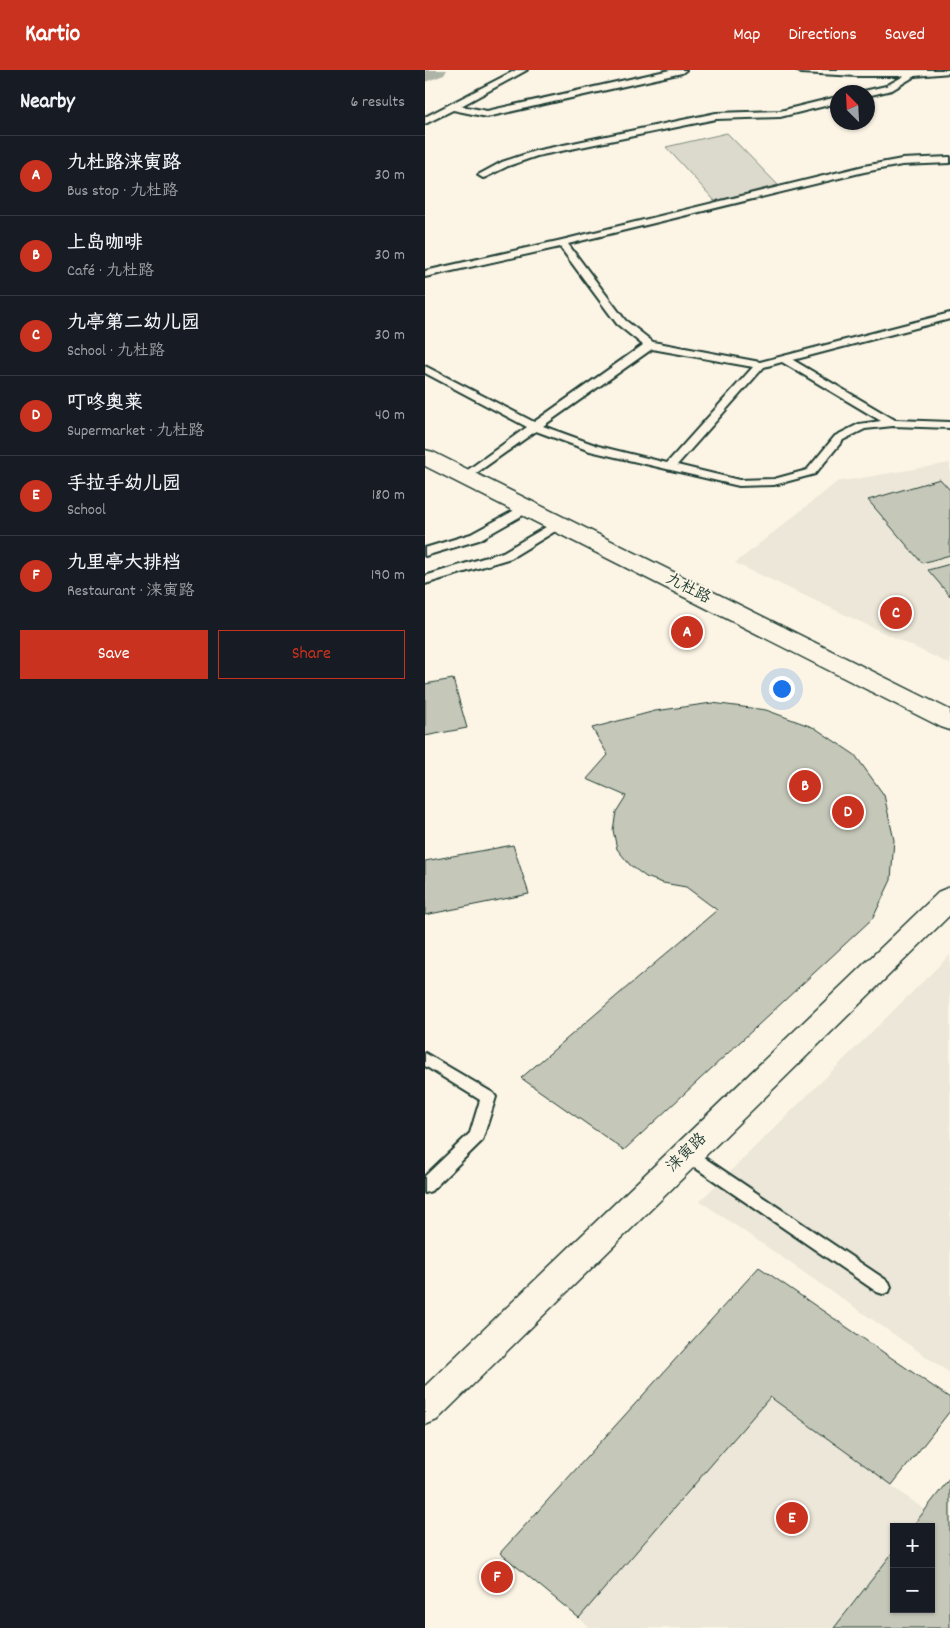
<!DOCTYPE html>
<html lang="en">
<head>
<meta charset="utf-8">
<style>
	body { margin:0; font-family:Dekko,"LXGW WenKai TC",sans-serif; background:#20242c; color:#f1f3f6 }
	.controls { position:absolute; right:15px; bottom:15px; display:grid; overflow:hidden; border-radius:0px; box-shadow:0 1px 4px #0004 }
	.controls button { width:45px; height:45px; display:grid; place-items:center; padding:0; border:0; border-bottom:1px solid #363941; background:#171b24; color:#f1f3f6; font:25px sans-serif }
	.compass { position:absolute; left:405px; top:15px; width:45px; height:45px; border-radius:50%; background:#171b24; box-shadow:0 1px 4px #0004; rotate:336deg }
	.you { position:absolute; left:356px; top:618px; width:18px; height:18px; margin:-12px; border:4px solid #fff; border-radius:50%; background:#1a73e8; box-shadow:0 0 0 8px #1a73e833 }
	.badge { display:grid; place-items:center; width:32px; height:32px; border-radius:50%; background:#c8321e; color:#fff; font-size:16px; font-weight:700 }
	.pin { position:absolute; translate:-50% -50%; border:2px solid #fff; box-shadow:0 1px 5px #0006 }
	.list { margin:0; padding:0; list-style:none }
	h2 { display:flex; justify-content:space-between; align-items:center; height:65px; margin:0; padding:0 20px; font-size:21px }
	h2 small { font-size:16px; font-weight:400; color:#9ea1a6 }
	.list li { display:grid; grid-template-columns:32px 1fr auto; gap:15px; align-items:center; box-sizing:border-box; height:80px; padding:0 20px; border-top:1px solid #363941 }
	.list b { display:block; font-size:19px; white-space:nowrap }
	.list p { margin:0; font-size:16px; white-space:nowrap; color:#9ea1a6 }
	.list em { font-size:16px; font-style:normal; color:#9ea1a6 }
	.actions { display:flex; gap:10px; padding:15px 20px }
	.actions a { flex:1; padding:11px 0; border:1px solid #c8321e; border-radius:0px; text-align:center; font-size:18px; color:#c8321e }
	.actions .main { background:#c8321e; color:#fff }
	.map { position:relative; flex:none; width:525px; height:1558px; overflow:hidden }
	header { display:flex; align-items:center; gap:30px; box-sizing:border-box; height:70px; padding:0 25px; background:#c8321e; color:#fff }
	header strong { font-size:24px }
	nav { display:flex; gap:28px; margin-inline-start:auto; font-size:18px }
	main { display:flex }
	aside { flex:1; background:#171b24 }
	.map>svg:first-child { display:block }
</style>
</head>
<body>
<header>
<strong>Kartio</strong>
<nav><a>Map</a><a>Directions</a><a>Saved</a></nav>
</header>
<main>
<aside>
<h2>Nearby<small>6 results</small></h2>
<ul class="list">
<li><span class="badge">A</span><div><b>九杜路涞寅路</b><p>Bus stop · 九杜路</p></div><em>30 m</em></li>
<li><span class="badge">B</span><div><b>上岛咖啡</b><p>Café · 九杜路</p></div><em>30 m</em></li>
<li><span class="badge">C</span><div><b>九亭第二幼儿园</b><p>School · 九杜路</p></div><em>30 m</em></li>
<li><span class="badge">D</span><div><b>叮咚奥莱</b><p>Supermarket · 九杜路</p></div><em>40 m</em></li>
<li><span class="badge">E</span><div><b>手拉手幼儿园</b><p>School</p></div><em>180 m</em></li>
<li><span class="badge">F</span><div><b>九里亭大排档</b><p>Restaurant · 涞寅路</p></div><em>190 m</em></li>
</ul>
<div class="actions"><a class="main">Save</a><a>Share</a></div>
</aside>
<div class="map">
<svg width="525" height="1558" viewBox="0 0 525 1558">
	<rect width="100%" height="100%" fill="#fcf5e5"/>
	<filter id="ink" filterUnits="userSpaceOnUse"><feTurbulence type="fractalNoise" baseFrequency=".02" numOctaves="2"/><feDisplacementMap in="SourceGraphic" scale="10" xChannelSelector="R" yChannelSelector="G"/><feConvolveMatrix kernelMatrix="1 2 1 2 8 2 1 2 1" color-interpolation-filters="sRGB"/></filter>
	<g filter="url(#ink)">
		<g fill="#ece7d8">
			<polygon points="525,393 525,594 310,493 412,412"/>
			<polygon points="525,885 525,1303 275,1131"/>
			<polygon points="345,1327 500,1440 487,1457 469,1457 469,1481 409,1558 165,1558 154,1548"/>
		</g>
		<polygon fill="#dcdacc" stroke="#7e8c80" points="302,63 353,115 290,131 241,77"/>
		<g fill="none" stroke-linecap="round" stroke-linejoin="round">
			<polygon fill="#aeb3a7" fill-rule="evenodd" points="0,0 22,0 19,5 0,12"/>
		</g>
		<g fill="#c5c7b9" stroke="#1f3d34">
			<polygon points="515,409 525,420 525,485 497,493 443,430"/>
			<polygon points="525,494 525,526 503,500"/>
			<polygon points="28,609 42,658 0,666 0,614"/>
			<polygon points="287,633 341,640 390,658 430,685 459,725 469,770 466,810 448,848 199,1080 96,1008 292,840 261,817 238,813 221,807 205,795 192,779 188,760 191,742 201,726 162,709 183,685 167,658 230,641"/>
			<polygon points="88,775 104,824 0,845 0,791"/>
			<polygon points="334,1197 525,1328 525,1341 467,1415 345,1327 154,1548 75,1483"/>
			<polygon points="525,1408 525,1558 409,1558 469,1481 469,1539 506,1539 506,1457 487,1457"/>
		</g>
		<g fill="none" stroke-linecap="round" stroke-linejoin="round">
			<defs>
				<g id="service">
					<polygon points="91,0 102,0 36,36 62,41 245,0 261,0 257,3 62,47 28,40 0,54 0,47"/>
					<polygon points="372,0 525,0 525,3 490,6 467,20 442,26 442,22 438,22 439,21 461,16 479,6 432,6 376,3"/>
					<polygon points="412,27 412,33 355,47 291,49 112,86 83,96 61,107 58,108 53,105 77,92 110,81 291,43 355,41"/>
					<path d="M525 87V93L477 95 439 102 143 174 200 250 228 272 335 292 525 243V249L368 290 470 350 525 352V358L468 356 440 359 418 370 390 404 349 415 314 416 165 381 111 361 43 409 39 410 33 407 102 357 0 303V296L109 352 218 275 192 254 135 177 0 207V201L137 170 439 96 477 89ZM227 279 328 297 242 393 173 376 118 356ZM357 292 456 351 434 354 410 366 382 400 349 409 314 410 252 395 339 297Z"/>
					<polygon points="101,434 107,438 105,441 54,470 0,486 0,478 46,464"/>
					<polygon points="133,450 137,451 139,454 137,457 86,488 0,514 0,506 78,482"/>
					<polygon points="0,983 68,1023 71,1027 57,1071 6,1121 0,1123 0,1106 45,1063 55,1030 0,996"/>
					<polygon points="262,1076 464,1212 466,1217 464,1222 458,1224 452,1222 256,1088 254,1083 256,1078"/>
				</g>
				<g id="tertiary">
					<polygon points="0,380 8,382 525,640 525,660 516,657 0,396"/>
					<polygon points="525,817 525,845 12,1350 0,1355 0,1316 515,821"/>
				</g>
			</defs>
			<use href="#service" stroke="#1f3d34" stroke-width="4"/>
			<use href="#tertiary" stroke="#1f3d34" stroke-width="3"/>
			<use href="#service" fill="#fcf5e5" fill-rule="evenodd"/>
			<use href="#tertiary" fill="#fcf5e5" fill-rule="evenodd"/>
		</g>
	</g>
	<g text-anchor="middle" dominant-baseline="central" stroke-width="4" stroke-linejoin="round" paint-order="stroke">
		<g font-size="16" fill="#1f3d34" stroke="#fcf5e5">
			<text transform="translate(263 519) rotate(27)">九杜路</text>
			<text transform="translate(262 1083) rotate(-44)">涞寅路</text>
		</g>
	</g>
</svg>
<div class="controls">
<button>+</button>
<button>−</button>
</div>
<svg class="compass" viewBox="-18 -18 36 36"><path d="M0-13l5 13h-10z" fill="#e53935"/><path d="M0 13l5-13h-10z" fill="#9ea1a6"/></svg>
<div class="you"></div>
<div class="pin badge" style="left:262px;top:562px">A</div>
<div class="pin badge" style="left:380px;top:716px">B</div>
<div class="pin badge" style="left:471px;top:543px">C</div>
<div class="pin badge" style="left:423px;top:742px">D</div>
<div class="pin badge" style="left:367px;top:1448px">E</div>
<div class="pin badge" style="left:72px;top:1507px">F</div>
</div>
</main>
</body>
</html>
